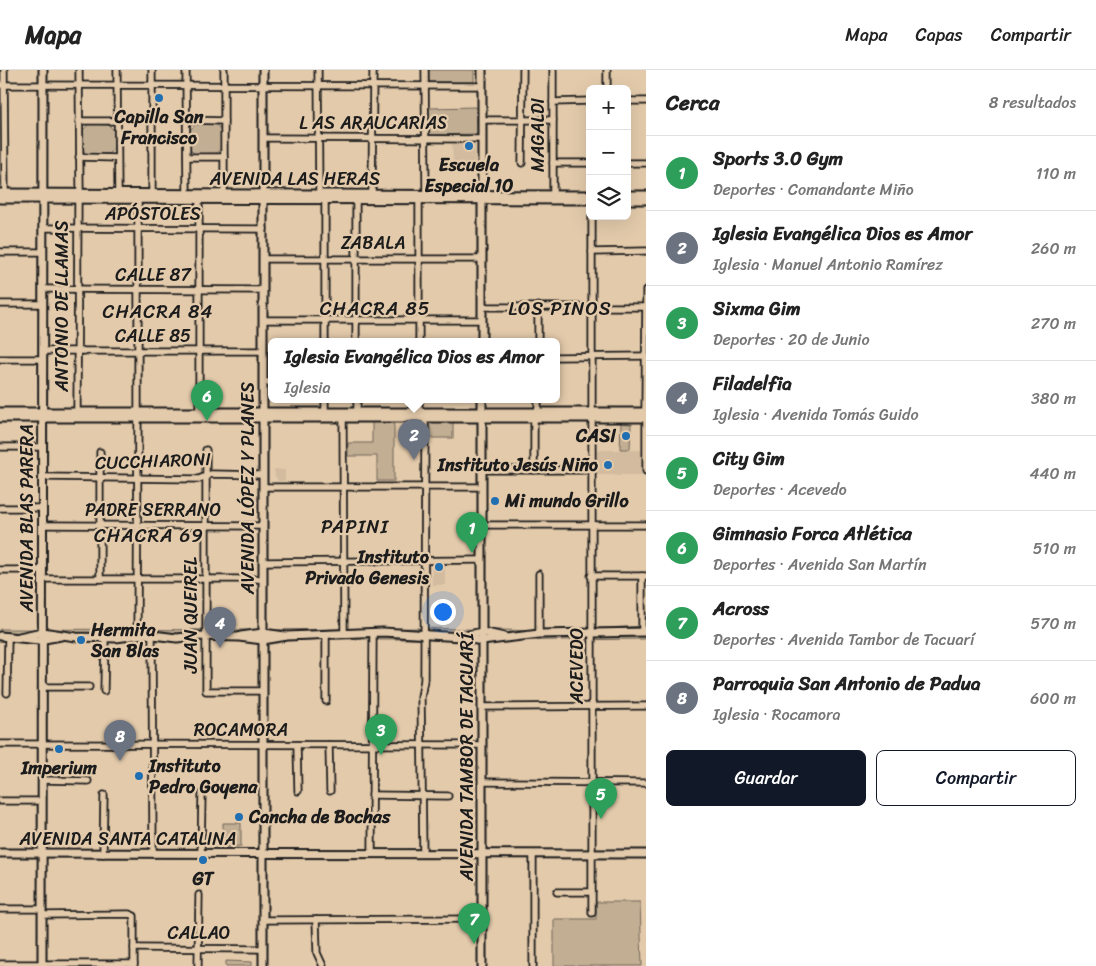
<!DOCTYPE html>
<html lang="es">
<head>
<meta charset="utf-8">
<style>
	body { margin:0; font-family:Sriracha,sans-serif; background:#f6f6f6; color:#222 }
	.controls { position:absolute; right:15px; top:15px; display:grid; overflow:hidden; border-radius:8px; box-shadow:0 5px 20px #0002 }
	.controls button { width:45px; height:45px; display:grid; place-items:center; padding:0; border:0; border-bottom:1px solid #e0e0e0; background:#fff; color:#222; font:25px sans-serif }
	.you { position:absolute; left:442px; top:541px; width:18px; height:18px; margin:-12px; border:4px solid #fff; border-radius:50%; background:#1a73e8; box-shadow:0 0 0 8px #1a73e833 }
	.badge { display:grid; place-items:center; width:32px; height:32px; border-radius:50%; background:#111827; color:#fff; font-size:16px; font-weight:700 }
	.pin { position:absolute; translate:-50% -41px; filter:drop-shadow(0 1px 2px #0008) }
	.pin::after { content:''; position:absolute; top:26px; width:18px; height:15px; background:inherit; clip-path:polygon(0 0,100% 0,50% 100%) }
	.popup { position:absolute; left:268px; top:268px; width:292px; height:65px; box-sizing:border-box; display:grid; place-content:center; border-radius:8px; background:#fff; filter:drop-shadow(0 1px 4px #0005); font-size:16px; white-space:nowrap; color:#767676 }
	.popup b { font-size:19px; color:#222 }
	.popup::after { content:''; position:absolute; left:50%; top:100%; margin-left:-10px; border:10px solid transparent; border-top-color:#fff }
	.list { margin:0; padding:0; list-style:none }
	h2 { display:flex; justify-content:space-between; align-items:center; height:65px; margin:0; padding:0 20px; font-size:21px }
	h2 small { font-size:16px; font-weight:400; color:#767676 }
	.list li { display:grid; grid-template-columns:32px 1fr auto; gap:15px; align-items:center; box-sizing:border-box; height:75px; padding:0 20px; border-top:1px solid #e0e0e0 }
	.list b { display:block; font-size:19px; white-space:nowrap }
	.list p { margin:0; font-size:16px; white-space:nowrap; color:#767676 }
	.list em { font-size:16px; font-style:normal; color:#767676 }
	.actions { display:flex; gap:10px; padding:15px 20px }
	.actions a { flex:1; padding:11px 0; border:1px solid #111827; border-radius:8px; text-align:center; font-size:18px; color:#111827 }
	.actions .main { background:#111827; color:#fff }
	.icon { flex:none; width:28px; height:28px; fill:none; stroke:currentColor; stroke-width:2; stroke-linecap:round; stroke-linejoin:round }
	.map { position:relative; flex:none; width:646px; height:896px; overflow:hidden }
	header { display:flex; align-items:center; gap:30px; box-sizing:border-box; height:70px; padding:0 25px; background:#fff; border-bottom:1px solid #e0e0e0 }
	header strong { font-size:24px }
	nav { display:flex; gap:28px; margin-inline-start:auto; font-size:18px }
	main { display:flex }
	aside { flex:1; background:#fff }
	.map>svg:first-child { display:block }
</style>
</head>
<body>
<header>
<strong>Mapa</strong>
<nav><a>Mapa</a><a>Capas</a><a>Compartir</a></nav>
</header>
<main>
<div class="map">
<svg width="646" height="896" viewBox="0 0 646 896">
	<rect width="100%" height="100%" fill="#e3caab"/>
	<filter id="ink" filterUnits="userSpaceOnUse"><feTurbulence type="fractalNoise" baseFrequency=".02" numOctaves="2"/><feDisplacementMap in="SourceGraphic" scale="10" xChannelSelector="R" yChannelSelector="G"/><feConvolveMatrix kernelMatrix="1 2 1 2 8 2 1 2 1" color-interpolation-filters="sRGB"/></filter>
	<g filter="url(#ink)">
		<g fill="#d2bb9f">
			<polygon points="475,73 475,95 453,96 452,74"/>
			<rect x="595" y="380" width="47" height="25"/>
			<polygon points="274,399 285,400 285,411 277,411 277,407 275,407"/>
			<rect x="432" y="495" width="13" height="20"/>
		</g>
		<g fill="#c2ae93" stroke="#6f6558">
			<rect x="429" y="0" width="45" height="12"/>
			<polygon points="476,37 477,64 429,65 429,38"/>
			<polygon points="89,54 109,55 115,62 114,79 108,84 87,85 81,77 82,61"/>
			<polygon points="196,54 216,54 222,62 222,78 215,84 194,84 189,77 189,61"/>
			<polygon points="372,350 394,350 394,411 377,411 377,386 348,386 348,373 372,373"/>
			<rect x="430" y="352" width="23" height="16"/>
			<polygon points="621,353 631,354 630,379 620,379"/>
			<polygon points="646,556 646,569 482,571 425,569 326,569 263,572 206,569 0,568 0,559 263,560 425,558 539,561"/>
			<polygon points="223,753 241,753 241,776 223,777"/>
			<polygon points="596,832 640,832 642,896 554,896 554,849 596,849"/>
			<polygon points="226,891 252,892 252,896 226,896"/>
		</g>
		<g fill="none" stroke-linecap="round" stroke-linejoin="round">
			<defs>
				<g id="minor">
					<polyline points="4,0 5,123"/>
					<polyline points="79,0 80,123"/>
					<polyline points="117,0 118,123"/>
					<polyline points="152,0 152,128"/>
					<polyline points="186,0 187,123"/>
					<polyline points="224,0 224,124"/>
					<polyline points="318,0 319,128"/>
					<polyline points="425,0 426,128"/>
					<polyline points="553,0 553,128"/>
					<polyline points="0,15 482,16"/>
					<polyline points="607,19 607,0"/>
					<polyline points="627,31 646,31"/>
					<polyline points="553,32 590,31"/>
					<polyline points="187,50 224,51"/>
					<polyline points="482,50 553,50"/>
					<polyline points="79,51 117,51"/>
					<polyline points="263,68 482,69"/>
					<polyline points="79,87 117,88"/>
					<polyline points="187,87 224,87"/>
					<polyline points="522,93 523,0"/>
					<polyline points="553,93 590,93"/>
					<polyline points="627,93 646,93"/>
					<polyline points="372,124 373,0"/>
					<polyline points="419,126 419,271"/>
					<polyline points="356,130 356,271"/>
					<polyline points="592,146 592,342"/>
					<polyline points="43,158 264,159"/>
					<polyline points="0,182 43,182"/>
					<polyline points="592,182 646,181"/>
					<polyline points="263,189 482,189"/>
					<polyline points="43,219 263,220"/>
					<polyline points="0,234 43,234"/>
					<polyline points="538,236 538,271"/>
					<polyline points="482,237 646,237"/>
					<polyline points="263,250 482,250"/>
					<polyline points="325,271 325,126"/>
					<polyline points="43,281 263,281"/>
					<polyline points="556,287 646,286"/>
					<polyline points="0,289 43,289"/>
					<polyline points="263,312 272,312"/>
					<polyline points="325,329 325,342"/>
					<polyline points="357,329 357,342"/>
					<polyline points="419,329 419,342"/>
					<polyline points="538,329 538,342"/>
					<polyline points="77,342 78,129"/>
					<polyline points="138,342 138,129"/>
					<polyline points="645,342 646,220"/>
					<polyline points="199,343 199,129"/>
					<polyline points="343,348 344,564"/>
					<polyline points="592,348 592,843"/>
					<polyline points="646,348 646,401"/>
					<polyline points="0,377 42,377"/>
					<polyline points="206,380 206,621 263,621"/>
					<polyline points="482,400 591,400"/>
					<polyline points="534,400 534,348"/>
					<polyline points="43,407 199,409 211,404 263,405"/>
					<polyline points="263,417 482,417"/>
					<polyline points="0,438 43,438"/>
					<polyline points="43,455 263,456"/>
					<polyline points="482,455 646,455"/>
					<polyline points="263,492 482,490"/>
					<polyline points="0,500 42,500"/>
					<polyline points="539,504 539,564"/>
					<polyline points="591,506 646,506"/>
					<polyline points="642,506 642,562"/>
					<polyline points="42,509 263,509"/>
					<polyline points="100,509 100,382"/>
					<polyline points="137,565 138,348"/>
					<polyline points="152,566 153,784"/>
					<polyline points="42,617 89,617"/>
					<polyline points="104,621 105,567"/>
					<polyline points="7,623 8,567"/>
					<polyline points="326,631 326,565"/>
					<polyline points="482,637 646,636"/>
					<polyline points="0,674 482,675"/>
					<polyline points="297,675 298,721"/>
					<polyline points="329,675 330,721"/>
					<polyline points="42,710 88,711"/>
					<polyline points="482,712 646,713"/>
					<polyline points="372,725 448,726"/>
					<polyline points="0,731 42,731"/>
					<polyline points="103,784 104,725"/>
					<polyline points="201,784 202,724"/>
					<polyline points="372,784 373,564"/>
					<polyline points="423,784 421,627 424,610 425,348"/>
					<polyline points="533,784 533,896"/>
					<polyline points="557,822 592,822"/>
					<polyline points="0,839 42,839"/>
					<polyline points="42,845 129,844 134,846 134,896"/>
					<polyline points="263,850 482,849"/>
					<polyline points="316,850 317,883 323,896"/>
					<polyline points="134,878 263,879"/>
					<polyline points="0,894 134,894"/>
					<polyline points="198,896 199,825"/>
				</g>
				<g id="major">
					<polyline points="482,0 482,271"/>
					<polyline points="0,123 590,125"/>
					<polyline points="627,125 646,125"/>
					<polyline points="0,129 590,130"/>
					<polyline points="627,130 646,130"/>
					<polyline points="0,342 646,342"/>
					<polyline points="0,348 646,348"/>
					<polyline points="0,566 39,570 61,566"/>
					<polyline points="241,566 263,563 285,566"/>
					<polyline points="19,567 42,562 76,567 116,568 145,564 177,568 194,566 239,567 263,570 287,566 383,562 461,567 482,571 539,564 646,562"/>
					<polyline points="461,567 482,562 504,567"/>
					<polyline points="0,783 646,784"/>
					<polyline points="42,896 43,0"/>
					<polyline points="263,896 263,0"/>
					<polyline points="482,896 482,329"/>
				</g>
			</defs>
			<use href="#minor" stroke="#1c1c1c" stroke-width="9"/>
			<use href="#major" stroke="#1c1c1c" stroke-width="11"/>
			<use href="#minor" stroke="#e3caab" stroke-width="5.5"/>
			<use href="#major" stroke="#e3caab" stroke-width="7"/>
		</g>
	</g>
	<g fill="#1f6fb2" stroke="#e3caab" stroke-width="2">
		<circle cx="159" cy="28" r="5"/>
		<circle cx="469" cy="76" r="5"/>
		<circle cx="626" cy="366" r="5"/>
		<circle cx="608" cy="395" r="5"/>
		<circle cx="495" cy="431" r="5"/>
		<circle cx="439" cy="497" r="5"/>
		<circle cx="81" cy="570" r="5"/>
		<circle cx="59" cy="679" r="5"/>
		<circle cx="139" cy="706" r="5"/>
		<circle cx="239" cy="747" r="5"/>
		<circle cx="203" cy="790" r="5"/>
	</g>
	<g text-anchor="middle" dominant-baseline="central" stroke-width="4.5" stroke-linejoin="round" paint-order="stroke">
		<g font-size="18" font-weight="bold" fill="#1c1c1c" stroke="#e3caab">
			<text x="159" y="47">Capilla San<tspan x="159" dy="21">Francisco</tspan></text>
			<text x="469" y="95">Escuela<tspan x="469" dy="21">Especial 10</tspan></text>
			<text x="616" y="366" text-anchor="end">CASI</text>
			<text x="598" y="395" text-anchor="end">Instituto Jesús Niño</text>
			<text x="505" y="431" text-anchor="start">Mi mundo Grillo</text>
			<text x="429" y="487" text-anchor="end">Instituto<tspan x="429" dy="21">Privado Genesis</tspan></text>
			<text x="91" y="560" text-anchor="start">Hermita<tspan x="91" dy="21">San Blas</tspan></text>
			<text x="149" y="696" text-anchor="start">Instituto<tspan x="149" dy="21">Pedro Goyena</tspan></text>
			<text x="59" y="698">Imperium</text>
			<text x="249" y="747" text-anchor="start">Cancha de Bochas</text>
			<text x="203" y="809">GT</text>
		</g>
		<g font-size="18" fill="#1c1c1c" stroke="#e3caab">
			<text x="373" y="53">L AS ARAUCARIAS</text>
			<text transform="translate(538 65) rotate(-90)">MAGALDI</text>
			<text x="295" y="109">AVENIDA LAS HERAS</text>
			<text x="153" y="144">APÓSTOLES</text>
			<text x="373" y="173">ZABALA</text>
			<text x="153" y="205">CALLE 87</text>
			<text transform="translate(62 236) rotate(-90)">ANTONIO DE LLAMAS</text>
			<text x="153" y="266">CALLE 85</text>
			<text transform="translate(153 391) rotate(-2)">CUCCHIARONI</text>
			<text transform="translate(248 418) rotate(-90)">AVENIDA LÓPEZ Y PLANES</text>
			<text x="153" y="440">PADRE SERRANO</text>
			<text transform="translate(27 448) rotate(-90)">AVENIDA BLAS PARERA</text>
			<text transform="translate(191 545) rotate(-90)">JUAN QUEIREL</text>
			<text transform="translate(577 596) rotate(-90)">ACEVEDO</text>
			<text x="241" y="660">ROCAMORA</text>
			<text transform="translate(467 687) rotate(-90)">AVENIDA TAMBOR DE TACUARÍ</text>
			<text x="128" y="769">AVENIDA SANTA CATALINA</text>
			<text x="199" y="863">CALLAO</text>
		</g>
		<g font-size="19" letter-spacing="1" fill="#1c1c1c" stroke="#e3caab">
			<text x="375" y="238">CHACRA 85</text>
			<text x="560" y="238">LOS PINOS</text>
			<text x="158" y="241">CHACRA 84</text>
			<text x="355" y="456">PAPINI</text>
			<text x="149" y="465">CHACRA 69</text>
		</g>
	</g>
</svg>
<div class="controls">
<button>+</button>
<button>−</button>
<button><svg class="icon" aria-label="layers" viewBox="0 0 24 24"><path d="M12 4l9 5-9 5-9-5zM3 14l9 5 9-5"/></svg></button>
</div>
<div class="you"></div>
<div class="pin badge" style="left:472px;top:483px;background:#2e9e5b">1</div>
<div class="pin badge" style="left:414px;top:390px;background:#6b7280">2</div>
<div class="popup"><b>Iglesia Evangélica Dios es Amor</b>Iglesia</div>
<div class="pin badge" style="left:381px;top:685px;background:#2e9e5b">3</div>
<div class="pin badge" style="left:220px;top:578px;background:#6b7280">4</div>
<div class="pin badge" style="left:601px;top:749px;background:#2e9e5b">5</div>
<div class="pin badge" style="left:207px;top:351px;background:#2e9e5b">6</div>
<div class="pin badge" style="left:474px;top:874px;background:#2e9e5b">7</div>
<div class="pin badge" style="left:120px;top:691px;background:#6b7280">8</div>
</div>
<aside>
<h2>Cerca<small>8 resultados</small></h2>
<ul class="list">
<li><span class="badge" style="background:#2e9e5b">1</span><div><b>Sports 3.0 Gym</b><p>Deportes · Comandante Miño</p></div><em>110 m</em></li>
<li><span class="badge" style="background:#6b7280">2</span><div><b>Iglesia Evangélica Dios es Amor</b><p>Iglesia · Manuel Antonio Ramírez</p></div><em>260 m</em></li>
<li><span class="badge" style="background:#2e9e5b">3</span><div><b>Sixma Gim</b><p>Deportes · 20 de Junio</p></div><em>270 m</em></li>
<li><span class="badge" style="background:#6b7280">4</span><div><b>Filadelfia</b><p>Iglesia · Avenida Tomás Guido</p></div><em>380 m</em></li>
<li><span class="badge" style="background:#2e9e5b">5</span><div><b>City Gim</b><p>Deportes · Acevedo</p></div><em>440 m</em></li>
<li><span class="badge" style="background:#2e9e5b">6</span><div><b>Gimnasio Forca Atlética</b><p>Deportes · Avenida San Martín</p></div><em>510 m</em></li>
<li><span class="badge" style="background:#2e9e5b">7</span><div><b>Across</b><p>Deportes · Avenida Tambor de Tacuarí</p></div><em>570 m</em></li>
<li><span class="badge" style="background:#6b7280">8</span><div><b>Parroquia San Antonio de Padua</b><p>Iglesia · Rocamora</p></div><em>600 m</em></li>
</ul>
<div class="actions"><a class="main">Guardar</a><a>Compartir</a></div>
</aside>
</main>
</body>
</html>
